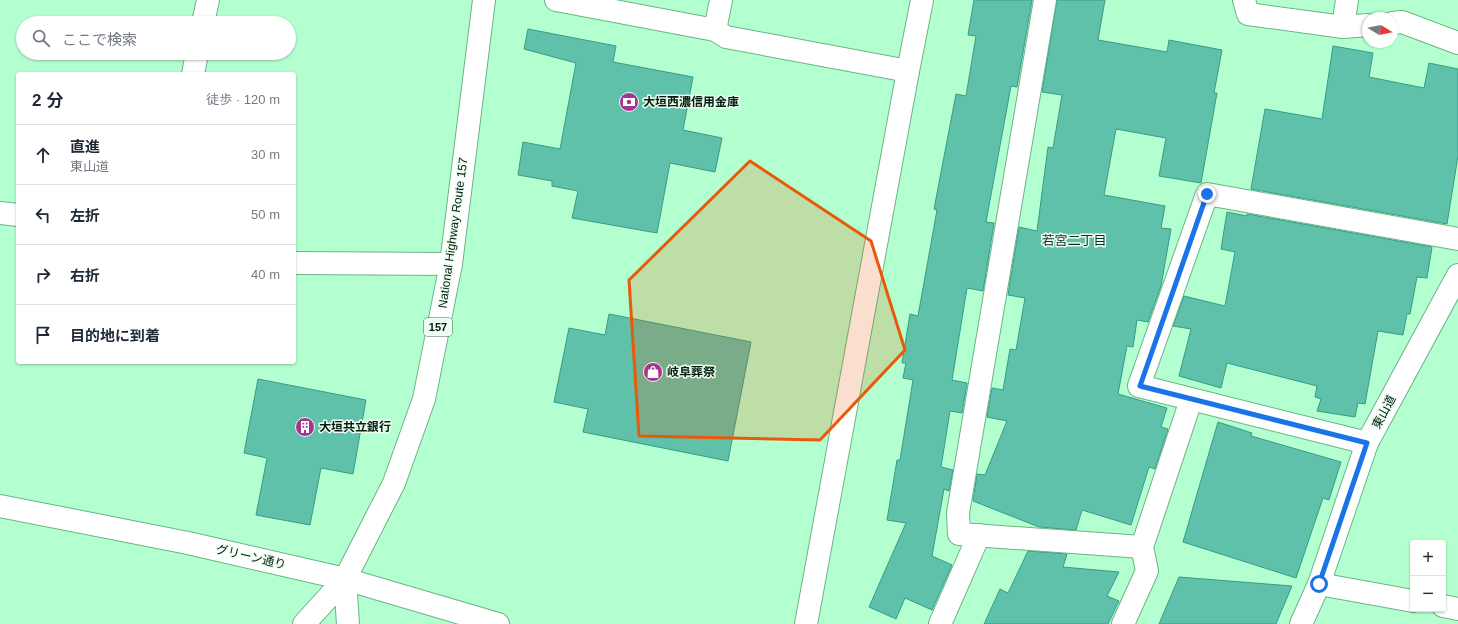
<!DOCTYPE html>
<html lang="ja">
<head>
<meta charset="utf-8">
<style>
	body { margin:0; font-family:Helvetica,"Noto Sans JP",sans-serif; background:#f2f2f3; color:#1f2937 }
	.controls { position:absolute; right:12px; bottom:12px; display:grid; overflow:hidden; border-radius:4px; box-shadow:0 1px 3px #0004 }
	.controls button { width:36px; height:36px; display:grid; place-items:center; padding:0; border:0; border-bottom:1px solid #e0e1e3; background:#fff; color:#1f2937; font:20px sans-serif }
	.compass { position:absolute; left:1362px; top:12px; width:36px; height:36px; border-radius:50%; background:#fff; box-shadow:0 1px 3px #0004; rotate:100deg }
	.stop { position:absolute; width:12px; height:12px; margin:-9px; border:3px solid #1a73e8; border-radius:50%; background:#fff }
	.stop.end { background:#1a73e8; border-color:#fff; box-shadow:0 1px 4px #0008 }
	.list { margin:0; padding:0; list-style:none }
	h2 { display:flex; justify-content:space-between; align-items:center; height:52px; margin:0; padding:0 16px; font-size:17px }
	h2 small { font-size:13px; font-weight:400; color:#747a83 }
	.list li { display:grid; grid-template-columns:26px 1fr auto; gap:12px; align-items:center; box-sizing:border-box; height:60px; padding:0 16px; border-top:1px solid #e0e1e3 }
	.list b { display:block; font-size:15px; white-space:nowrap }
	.list p { margin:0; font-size:13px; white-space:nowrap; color:#747a83 }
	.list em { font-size:13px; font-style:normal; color:#747a83 }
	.icon { flex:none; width:22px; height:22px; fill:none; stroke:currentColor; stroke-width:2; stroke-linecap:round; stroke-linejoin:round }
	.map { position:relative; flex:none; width:1458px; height:624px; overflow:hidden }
	.search { position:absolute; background:#fff; box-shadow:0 1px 3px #0004; left:16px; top:16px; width:280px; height:44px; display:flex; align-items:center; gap:10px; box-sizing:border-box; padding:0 14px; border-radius:22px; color:#747a83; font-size:15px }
	.panel { position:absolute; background:#fff; box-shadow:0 1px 3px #0004; left:16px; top:72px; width:280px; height:292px; border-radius:4px }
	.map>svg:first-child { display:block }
</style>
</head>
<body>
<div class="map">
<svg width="1458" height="624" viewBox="0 0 1458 624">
	<rect width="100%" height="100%" fill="#b3ffcf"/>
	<g fill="#5fc1aa" stroke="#369c87">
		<polygon points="974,0 1032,0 1017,87 1011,86 986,222 994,223 983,291 967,288 952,380 967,383 962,413 950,411 941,467 953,470 949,491 944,489 932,556 952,565 932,610 905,598 896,619 869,607 906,523 887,520 897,460 900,460 913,380 903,378 906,363 902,363 910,314 918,316 937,210 934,209 956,94 966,96 976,36 968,35"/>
		<polygon points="1057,0 1105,0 1098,40 1167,52 1169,40 1222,50 1214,93 1217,93 1201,183 1159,176 1166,138 1116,129 1104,195 1165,206 1161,228 1171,229 1161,286 1148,322 1137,320 1133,347 1127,346 1118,394 1167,408 1161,427 1168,429 1155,469 1149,467 1131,525 1082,510 1076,530 1039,527 973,501 977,474 985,475 1007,421 987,417 992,388 1003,390 1010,349 1016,350 1025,298 1008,295 1019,227 1037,231 1048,147 1053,148 1062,95 1042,92"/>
		<polygon points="528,29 616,46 613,62 693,77 683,130 722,138 715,172 670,163 657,233 572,218 578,191 552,186 552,181 518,175 523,142 560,149 576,63 524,49"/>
		<polygon points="1333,46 1373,53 1369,77 1424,88 1429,63 1458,69 1458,156 1447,224 1251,189 1265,109 1322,119"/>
		<polygon points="1227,212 1247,216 1247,214 1432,247 1427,278 1417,277 1410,314 1407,314 1403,335 1378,331 1365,404 1358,403 1355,417 1317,411 1321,399 1315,397 1317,386 1227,363 1221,388 1179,376 1191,329 1173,326 1184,296 1225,306 1235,252 1221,249"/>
		<polygon points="609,314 751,342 728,461 583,432 588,409 554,402 569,328 605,335"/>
		<polygon points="258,379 366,400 353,474 321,468 310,525 256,515 267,458 244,453"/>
		<polygon points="1218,422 1252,433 1251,436 1341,462 1329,500 1323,498 1296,578 1183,542"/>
		<polygon points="1028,551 1067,554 1063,567 1119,572 1107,596 1119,601 1108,624 984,624 1000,589 1008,593"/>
		<polygon points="1179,577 1292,586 1276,624 1159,624"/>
	</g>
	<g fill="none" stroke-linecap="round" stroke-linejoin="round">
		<defs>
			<g id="street">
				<polyline points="556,0 715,30 721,0"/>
				<polyline points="1045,0 958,513 959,534 1142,547"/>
				<polyline points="1244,0 1248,14 1343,27 1368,25"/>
				<polyline points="203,23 208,0"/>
				<polyline points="1392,23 1402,22 1458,43"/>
				<polyline points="1343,27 1347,0"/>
				<polyline points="715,30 726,37 908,71"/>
				<polyline points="193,74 197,53"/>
				<polyline points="0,213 18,215"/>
				<polyline points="294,263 451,264"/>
				<polyline points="1367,443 1139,386 1207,194 1458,239"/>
				<polyline points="345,579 348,624"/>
				<polyline points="1319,584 1413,601"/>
				<polyline points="1443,606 1458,609"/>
				<polyline points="940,624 979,535"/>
				<polyline points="1123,624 1147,571 1142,547 1191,400"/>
				<polyline points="1301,624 1319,584 1367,443 1458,275"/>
			</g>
			<g id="secondary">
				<polyline points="0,506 188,543 345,579 498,624"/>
				<polyline points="806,624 908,71 922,0"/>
			</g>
			<polyline id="highway" points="304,624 345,579 394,483 424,399 451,264 484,0"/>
		</defs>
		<use href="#street" stroke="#6bb487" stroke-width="24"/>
		<use href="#secondary" stroke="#6bb487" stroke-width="24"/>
		<use href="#highway" stroke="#6bb487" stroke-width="24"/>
		<use href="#street" stroke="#fff" stroke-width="22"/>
		<use href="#secondary" stroke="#fff" stroke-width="22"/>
		<use href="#highway" stroke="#fff" stroke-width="22"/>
	</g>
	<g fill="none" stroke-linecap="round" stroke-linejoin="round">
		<polyline stroke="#1a73e8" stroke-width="5" points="1207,194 1140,386 1367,443 1319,584"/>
	</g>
	<path fill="#e8590c" fill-opacity="0.2" stroke="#e8590c" stroke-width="3" stroke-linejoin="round" d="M750 161 871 241 905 350 820 440 639 436 629 280Z"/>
	<defs>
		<symbol id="bank-disc" viewBox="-11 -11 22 22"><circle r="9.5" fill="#a53491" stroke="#eefcf2"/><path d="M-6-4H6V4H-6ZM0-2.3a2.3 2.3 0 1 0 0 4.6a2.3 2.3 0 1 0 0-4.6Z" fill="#fff"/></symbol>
		<symbol id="shop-disc" viewBox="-11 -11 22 22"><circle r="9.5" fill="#a53491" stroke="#eefcf2"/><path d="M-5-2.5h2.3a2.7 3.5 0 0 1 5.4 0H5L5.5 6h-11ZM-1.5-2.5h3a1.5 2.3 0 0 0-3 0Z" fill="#fff"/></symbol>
		<symbol id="building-disc" viewBox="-11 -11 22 22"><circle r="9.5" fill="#a53491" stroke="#eefcf2"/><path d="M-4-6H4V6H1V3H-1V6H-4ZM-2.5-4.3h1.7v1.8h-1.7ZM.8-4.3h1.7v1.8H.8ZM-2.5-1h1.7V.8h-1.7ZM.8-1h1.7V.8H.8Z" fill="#fff"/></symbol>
	</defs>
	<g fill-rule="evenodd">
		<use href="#bank-disc" x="618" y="91" width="22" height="22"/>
		<use href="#shop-disc" x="642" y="361" width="22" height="22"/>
		<use href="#building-disc" x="294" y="416" width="22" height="22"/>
	</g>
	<g text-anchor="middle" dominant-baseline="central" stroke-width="3" stroke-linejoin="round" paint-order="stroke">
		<rect fill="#eefcf2" stroke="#476052" stroke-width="1" x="424" y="318" width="28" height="18" rx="3"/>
		<g font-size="11" font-weight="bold" fill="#001d0d">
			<text x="438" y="327">157</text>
		</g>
		<g font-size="12" font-weight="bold" fill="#001d0d" stroke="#eefcf2" text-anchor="start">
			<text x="643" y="102">大垣西濃信用金庫</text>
			<text x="667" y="372">岐阜葬祭</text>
			<text x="319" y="427">大垣共立銀行</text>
		</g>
		<g font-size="12" fill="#001d0d" stroke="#eefcf2">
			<text transform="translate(453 233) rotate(-82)">National Highway Route 157</text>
			<text transform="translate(1384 412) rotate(-62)">東山道</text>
			<text transform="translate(251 557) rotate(13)">グリーン通り</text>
		</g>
		<g font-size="13" fill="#0a331d" stroke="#eefcf2">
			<text x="1074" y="240">若宮二丁目</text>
		</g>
	</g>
</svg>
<div class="controls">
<button>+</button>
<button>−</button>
</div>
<svg class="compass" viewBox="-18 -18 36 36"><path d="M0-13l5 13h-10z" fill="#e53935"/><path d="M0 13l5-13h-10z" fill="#747a83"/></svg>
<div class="stop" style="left:1319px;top:584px"></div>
<div class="stop end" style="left:1207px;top:194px"></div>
<div class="search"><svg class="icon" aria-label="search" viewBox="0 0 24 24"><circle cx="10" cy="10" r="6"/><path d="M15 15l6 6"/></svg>ここで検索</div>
<section class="panel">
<h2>2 分<small>徒歩 · 120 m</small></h2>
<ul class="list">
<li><svg class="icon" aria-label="ahead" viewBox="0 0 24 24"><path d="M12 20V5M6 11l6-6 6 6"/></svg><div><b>直進</b><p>東山道</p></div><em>30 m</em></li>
<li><svg class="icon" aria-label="left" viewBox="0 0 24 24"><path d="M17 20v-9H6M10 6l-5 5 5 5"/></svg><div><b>左折</b></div><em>50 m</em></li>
<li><svg class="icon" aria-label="right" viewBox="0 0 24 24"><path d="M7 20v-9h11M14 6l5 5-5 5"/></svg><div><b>右折</b></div><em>40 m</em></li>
<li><svg class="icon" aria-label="arrive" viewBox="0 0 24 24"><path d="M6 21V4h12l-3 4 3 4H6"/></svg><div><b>目的地に到着</b></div></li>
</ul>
</section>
</div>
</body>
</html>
